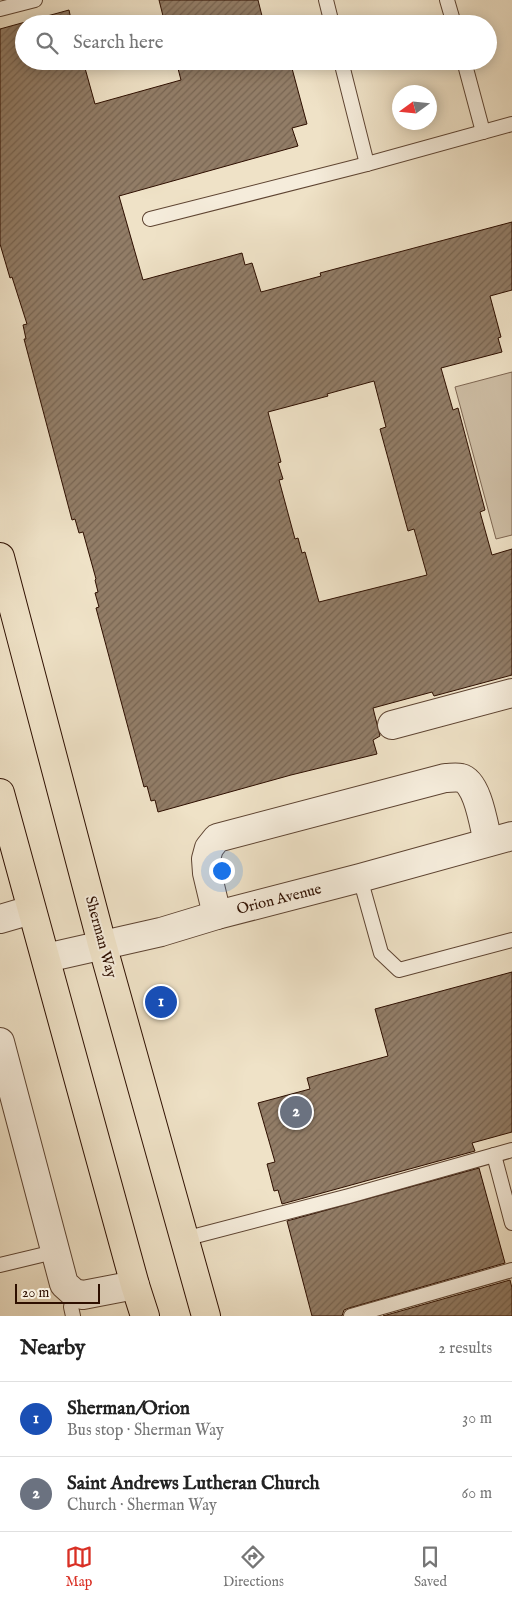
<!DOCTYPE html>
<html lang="en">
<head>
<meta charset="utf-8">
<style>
	body { margin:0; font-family:"IM FELL English",serif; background:#f6f6f6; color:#222 }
	.compass { position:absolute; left:392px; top:85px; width:45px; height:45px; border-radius:50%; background:#fff; box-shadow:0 2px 12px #0003; rotate:255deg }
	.scale { position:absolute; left:15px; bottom:12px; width:85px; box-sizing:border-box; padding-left:5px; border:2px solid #2e0f00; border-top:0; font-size:14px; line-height:18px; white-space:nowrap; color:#2e0f00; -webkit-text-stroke:4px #f5ecdb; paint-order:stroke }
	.you { position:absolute; left:221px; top:870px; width:18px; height:18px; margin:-12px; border:4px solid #fff; border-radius:50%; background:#1a73e8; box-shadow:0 0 0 8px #1a73e833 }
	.badge { display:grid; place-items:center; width:32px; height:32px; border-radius:50%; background:#d93025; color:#fff; font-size:16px; font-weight:700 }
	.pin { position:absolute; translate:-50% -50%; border:2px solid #fff; box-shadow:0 1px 5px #0006 }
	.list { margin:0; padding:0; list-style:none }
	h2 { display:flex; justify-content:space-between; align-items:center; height:65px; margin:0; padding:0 20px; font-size:21px }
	h2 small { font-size:16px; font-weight:400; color:#767676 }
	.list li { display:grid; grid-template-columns:32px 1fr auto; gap:15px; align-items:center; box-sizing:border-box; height:75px; padding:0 20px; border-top:1px solid #e0e0e0 }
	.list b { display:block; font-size:19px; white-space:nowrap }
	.list p { margin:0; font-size:16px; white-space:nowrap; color:#767676 }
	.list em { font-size:16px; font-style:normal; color:#767676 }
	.icon { flex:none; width:28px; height:28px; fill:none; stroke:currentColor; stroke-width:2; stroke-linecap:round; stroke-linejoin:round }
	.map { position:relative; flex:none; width:512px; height:1316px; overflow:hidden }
	.search { position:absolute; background:#fff; box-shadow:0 2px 12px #0003; left:15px; right:15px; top:15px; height:55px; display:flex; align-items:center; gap:12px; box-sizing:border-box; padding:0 18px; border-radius:28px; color:#767676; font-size:19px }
	.sheet { height:215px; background:#fff }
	nav { display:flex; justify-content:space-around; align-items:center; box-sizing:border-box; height:70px; border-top:1px solid #e0e0e0; background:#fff; font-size:14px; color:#767676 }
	nav a { display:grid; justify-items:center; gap:2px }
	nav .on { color:#d93025 }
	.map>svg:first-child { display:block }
</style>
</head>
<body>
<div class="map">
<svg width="512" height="1316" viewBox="0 0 512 1316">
	<defs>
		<pattern id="building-hatch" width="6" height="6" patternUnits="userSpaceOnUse" patternTransform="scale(1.25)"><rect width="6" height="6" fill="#927d67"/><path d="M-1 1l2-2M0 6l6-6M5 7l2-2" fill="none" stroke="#786552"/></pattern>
	</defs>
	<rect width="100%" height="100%" fill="#efe2c7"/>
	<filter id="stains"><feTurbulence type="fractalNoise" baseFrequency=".004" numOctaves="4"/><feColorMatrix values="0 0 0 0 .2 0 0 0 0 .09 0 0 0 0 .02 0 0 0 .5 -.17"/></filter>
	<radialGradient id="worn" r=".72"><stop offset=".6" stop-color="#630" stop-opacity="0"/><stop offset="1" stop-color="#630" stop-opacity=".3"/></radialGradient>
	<polygon fill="#cebea5" stroke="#7e6652" points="512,372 512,535 496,539 455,387"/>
	<g fill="url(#building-hatch)" stroke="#2e0f00" fill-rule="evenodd">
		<polygon points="159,0 258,0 264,24 165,24"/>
		<path d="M69 10 72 24H24V61H83L95 104 181 80 176 61H275L276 66 290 61 307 124 292 128 298 146 119 196 143 280 242 253 245 265 252 263 261 292 321 276 320 273 512 222V290L490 296 501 337 498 338 502 352 441 368 453 410 458 408 485 510 480 512 492 555 512 549V675L434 696 432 692 373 708 380 736 373 740 377 754 291 775 158 812 155 800 151 801 147 786 144 787 96 608 99 607 95 593 98 592 95 580 96 579 83 532 79 533 75 519 72 520 24 339H26L23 325 27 324 12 277 10 278 0 244V29ZM374 381 386 427 380 429 408 531 414 529 427 575 319 602 305 552 302 553 298 538 295 539 279 480 283 479 278 463 281 462 268 412 328 396 327 394Z"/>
		<polygon points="512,972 512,1132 472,1143 475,1151 282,1204 278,1190 274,1191 267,1164 275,1162 258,1103 310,1089 307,1078 388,1056 375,1009"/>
		<polygon points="479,1168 505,1263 349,1308 344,1310 342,1316 312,1316 287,1221"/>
		<polygon points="510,1280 512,1288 512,1316 383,1316"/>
	</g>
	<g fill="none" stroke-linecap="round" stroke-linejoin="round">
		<defs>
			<g id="service">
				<polyline points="326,0 332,24"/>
				<polyline points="447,0 454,24"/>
				<polyline points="0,9 35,0"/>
				<polyline points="341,61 367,164"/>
				<polyline points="464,61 483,132"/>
				<polyline points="150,219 367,164 512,124"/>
				<polyline points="360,878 381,953 399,970 512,940"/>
				<polyline points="494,1155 512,1223"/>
				<polyline points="184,1239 349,1196 512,1150"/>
				<polyline points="0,1265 54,1252"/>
				<polyline points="73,1316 71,1307 74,1293"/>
				<polyline points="351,1316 512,1270"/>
			</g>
			<g id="minor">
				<polyline points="392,725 512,693"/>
				<path d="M217 915 207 873 206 859 209 848 217 838 445 778C450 778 456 777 461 778 478 782 484 827 488 842"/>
				<polyline points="0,919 31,910"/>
				<polyline points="0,1042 64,1284 74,1293 83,1295 135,1285"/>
			</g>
			<polyline id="tertiary" points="46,958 161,932 217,915 360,878 512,836"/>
			<g id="primary">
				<polyline points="0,557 102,944 206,1316"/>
				<polyline points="0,793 135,1285 145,1316"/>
			</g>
		</defs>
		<use href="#service" stroke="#5e4432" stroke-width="16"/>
		<use href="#minor" stroke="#5e4432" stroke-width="30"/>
		<use href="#tertiary" stroke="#5e4432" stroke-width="30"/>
		<use href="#primary" stroke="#2e0f00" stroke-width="30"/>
		<use href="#service" stroke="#f5ecdb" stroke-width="14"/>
		<use href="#minor" stroke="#f5ecdb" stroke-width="28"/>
		<use href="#tertiary" stroke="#f5ecdb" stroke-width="28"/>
		<use href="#primary" stroke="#efe2c7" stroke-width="28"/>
	</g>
	<g text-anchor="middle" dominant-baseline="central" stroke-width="4" stroke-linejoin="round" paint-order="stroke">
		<g font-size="15" fill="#2e0f00" stroke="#f5ecdb">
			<text transform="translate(279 899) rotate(-14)">Orion Avenue</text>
			<text transform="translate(101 937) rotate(75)">Sherman Way</text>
		</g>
	</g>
	<rect width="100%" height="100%" filter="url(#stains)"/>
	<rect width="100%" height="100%" fill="url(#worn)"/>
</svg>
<svg class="compass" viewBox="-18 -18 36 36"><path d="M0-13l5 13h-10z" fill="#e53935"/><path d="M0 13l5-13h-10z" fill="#767676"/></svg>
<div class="scale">20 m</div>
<div class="you"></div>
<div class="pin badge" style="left:161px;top:1002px;background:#1a4fb4">1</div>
<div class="pin badge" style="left:296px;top:1112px;background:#6b7280">2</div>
<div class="search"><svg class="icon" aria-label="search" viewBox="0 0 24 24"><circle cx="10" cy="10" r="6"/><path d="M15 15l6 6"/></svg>Search here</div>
</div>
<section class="sheet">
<h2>Nearby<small>2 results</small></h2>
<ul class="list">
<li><span class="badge" style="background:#1a4fb4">1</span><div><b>Sherman/Orion</b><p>Bus stop · Sherman Way</p></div><em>30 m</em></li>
<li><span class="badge" style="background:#6b7280">2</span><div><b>Saint Andrews Lutheran Church</b><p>Church · Sherman Way</p></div><em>60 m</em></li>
</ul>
</section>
<nav>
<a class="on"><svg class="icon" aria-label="map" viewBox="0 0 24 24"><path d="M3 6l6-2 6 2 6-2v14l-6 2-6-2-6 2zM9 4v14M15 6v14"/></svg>Map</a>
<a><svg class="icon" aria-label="directions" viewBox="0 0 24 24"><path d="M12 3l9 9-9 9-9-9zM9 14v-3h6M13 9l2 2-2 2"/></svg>Directions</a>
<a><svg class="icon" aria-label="saved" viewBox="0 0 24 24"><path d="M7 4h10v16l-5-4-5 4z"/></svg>Saved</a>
</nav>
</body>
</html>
